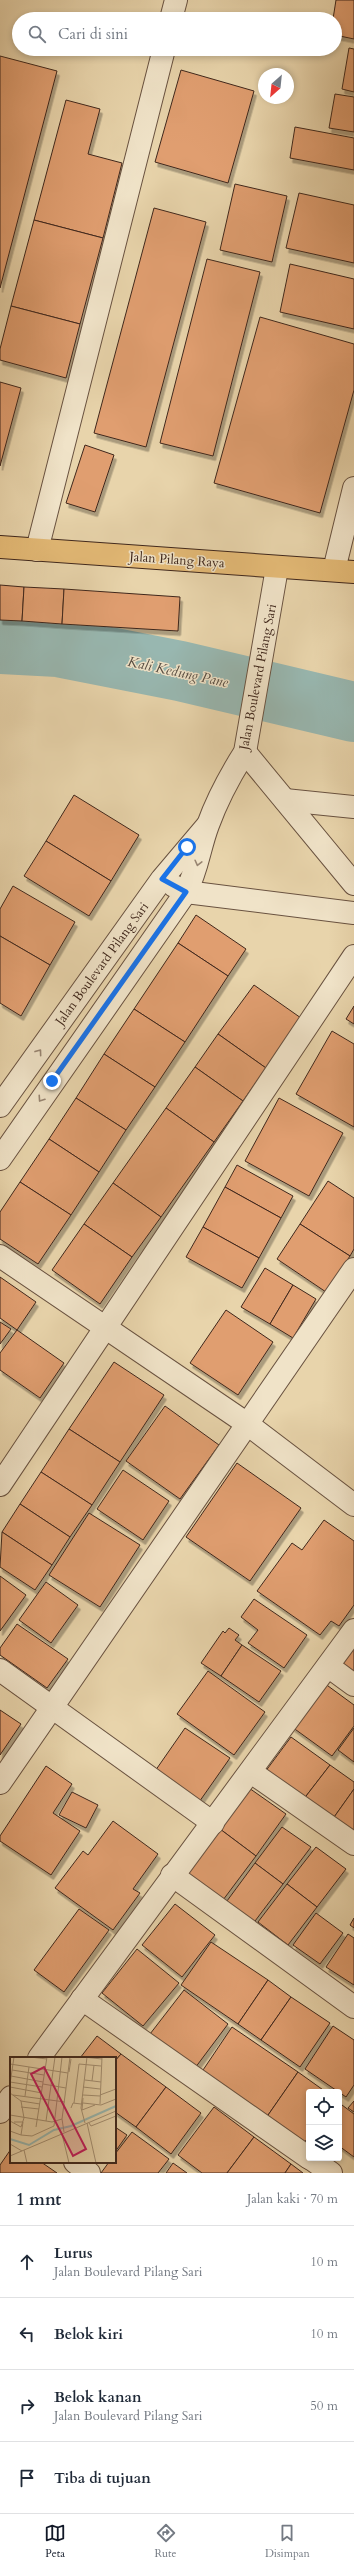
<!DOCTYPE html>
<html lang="id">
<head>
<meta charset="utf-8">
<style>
	body { margin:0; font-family:Cardo,serif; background:#f2f2f3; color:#1f2937 }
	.controls { position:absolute; right:12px; bottom:12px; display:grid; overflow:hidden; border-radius:4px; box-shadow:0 2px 6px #0003 }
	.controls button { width:36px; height:36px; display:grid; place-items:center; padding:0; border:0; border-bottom:1px solid #e0e1e3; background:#fff; color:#1f2937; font:20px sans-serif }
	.compass { position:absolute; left:258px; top:68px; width:36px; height:36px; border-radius:50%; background:#fff; box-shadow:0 2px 6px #0003; rotate:207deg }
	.stop { position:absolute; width:12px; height:12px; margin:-9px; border:3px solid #1a73e8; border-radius:50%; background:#fff }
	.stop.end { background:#1a73e8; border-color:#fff; box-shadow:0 1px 4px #0008 }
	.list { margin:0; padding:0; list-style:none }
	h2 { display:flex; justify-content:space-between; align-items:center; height:52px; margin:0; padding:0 16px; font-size:17px }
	h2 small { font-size:13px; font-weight:400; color:#747a83 }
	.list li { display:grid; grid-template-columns:26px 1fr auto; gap:12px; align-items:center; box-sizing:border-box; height:72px; padding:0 16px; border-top:1px solid #e0e1e3 }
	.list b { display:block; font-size:15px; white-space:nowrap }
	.list p { margin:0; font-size:13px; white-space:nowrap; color:#747a83 }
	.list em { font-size:13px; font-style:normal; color:#747a83 }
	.icon { flex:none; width:22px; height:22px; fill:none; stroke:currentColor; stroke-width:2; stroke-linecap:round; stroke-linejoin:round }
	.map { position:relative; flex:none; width:354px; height:2173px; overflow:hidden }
	.search { position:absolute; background:#fff; box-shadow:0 2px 6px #0003; left:12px; right:12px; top:12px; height:44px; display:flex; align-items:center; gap:10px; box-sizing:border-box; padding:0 14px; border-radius:22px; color:#747a83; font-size:15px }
	.sheet { height:340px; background:#fff }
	nav { display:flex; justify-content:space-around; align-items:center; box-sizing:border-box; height:56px; border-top:1px solid #e0e1e3; background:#fff; font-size:11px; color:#747a83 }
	nav a { display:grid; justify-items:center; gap:2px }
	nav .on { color:#111827 }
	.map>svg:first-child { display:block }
</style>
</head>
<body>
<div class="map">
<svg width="354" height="2173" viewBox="0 0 354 2173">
	<defs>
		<filter id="shadow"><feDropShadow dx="2.5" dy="4.5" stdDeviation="0" flood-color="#0004"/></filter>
	</defs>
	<rect width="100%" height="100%" fill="#e8d4ab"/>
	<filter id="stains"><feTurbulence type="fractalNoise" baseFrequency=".005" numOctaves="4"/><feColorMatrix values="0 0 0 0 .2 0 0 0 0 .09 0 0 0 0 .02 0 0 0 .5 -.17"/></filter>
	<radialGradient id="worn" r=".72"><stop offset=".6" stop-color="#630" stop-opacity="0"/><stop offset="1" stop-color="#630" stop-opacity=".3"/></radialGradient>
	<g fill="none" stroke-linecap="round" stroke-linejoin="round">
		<polyline stroke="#98b7b0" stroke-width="60" points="0,644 58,647 180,671 354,712"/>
	</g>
	<g fill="#e09e70" stroke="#3f271c" filter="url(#shadow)">
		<polygon points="336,0 354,0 354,39 335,35 335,19 333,19"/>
		<polygon points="349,48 354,49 354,92 342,89"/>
		<polygon points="0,56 57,71 0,288"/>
		<polygon points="181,70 254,91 228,183 155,162"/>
		<polygon points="335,94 354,97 354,132 329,128"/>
		<polygon points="66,100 100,109 88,154 122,163 103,238 34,220"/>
		<polygon points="295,127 354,138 354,170 290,158"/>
		<polygon points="235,184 287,196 272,262 220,250"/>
		<polygon points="299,193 354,205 354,263 286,248"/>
		<polygon points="154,208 206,222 146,447 94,433"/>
		<polygon points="34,220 103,238 80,324 11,306"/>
		<polygon points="207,259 260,272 213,456 160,443"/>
		<polygon points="290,264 354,279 354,329 280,312"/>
		<polygon points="11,306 80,324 66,378 0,360 0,349"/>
		<polygon points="260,317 354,344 354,390 320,513 214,483"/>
		<polygon points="0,382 21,388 0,466"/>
		<polygon points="85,445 114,455 95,512 66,503"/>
		<polygon points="0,585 24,587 22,621 0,620"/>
		<polygon points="24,587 64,589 62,624 22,621"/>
		<polygon points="64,589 180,597 178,631 62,624"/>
		<polygon points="74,795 139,835 111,881 46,841"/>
		<polygon points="46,841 111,881 89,916 24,876"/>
		<polygon points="13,886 75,922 50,965 0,936 0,909"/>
		<polygon points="196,915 246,949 228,976 178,943"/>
		<polygon points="0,936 50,965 21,1016 0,1003"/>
		<polygon points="178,943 228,976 185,1042 134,1009"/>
		<polygon points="254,985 301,1018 266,1068 218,1034"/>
		<polygon points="354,1006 354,1024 346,1019"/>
		<polygon points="134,1009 185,1042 155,1087 104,1054"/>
		<polygon points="332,1031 354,1044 354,1127 296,1094"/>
		<polygon points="218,1034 266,1068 243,1101 195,1067"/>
		<polygon points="104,1054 155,1087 126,1130 76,1098"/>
		<polygon points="195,1067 243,1101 214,1142 166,1108"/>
		<polygon points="76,1098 126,1130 99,1172 49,1139"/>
		<polygon points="279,1098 343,1133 309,1196 245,1161"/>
		<polygon points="166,1108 214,1142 161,1217 113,1183"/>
		<polygon points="49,1139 99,1172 71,1215 20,1182"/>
		<polygon points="237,1165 293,1196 281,1218 225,1187"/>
		<polygon points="328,1181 354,1198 354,1249 350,1256 300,1224"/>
		<polygon points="20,1182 71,1215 38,1264 0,1239 0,1212"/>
		<polygon points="113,1183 161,1217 132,1257 84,1224"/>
		<polygon points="225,1187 281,1218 259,1258 203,1227"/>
		<polygon points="84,1224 132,1257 100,1304 52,1270"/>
		<polygon points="300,1224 350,1256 326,1292 277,1259"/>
		<polygon points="203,1227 259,1258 242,1288 186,1257"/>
		<polygon points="265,1268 293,1285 270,1324 241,1307"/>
		<polygon points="0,1277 36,1302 17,1330 0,1318"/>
		<polygon points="293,1285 316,1299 293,1338 270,1324"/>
		<polygon points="226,1310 273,1342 238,1395 190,1363"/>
		<polygon points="0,1322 11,1329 0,1344"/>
		<polygon points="17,1330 64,1363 40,1398 0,1370 0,1353"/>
		<polygon points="114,1362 164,1395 120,1462 69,1429"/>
		<polygon points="165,1406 219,1445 180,1499 126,1461"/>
		<polygon points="69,1429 120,1462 92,1505 41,1472"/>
		<polygon points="237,1463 301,1508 250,1581 186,1537"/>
		<polygon points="123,1470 169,1501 143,1540 97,1509"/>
		<polygon points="41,1472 92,1505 70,1537 20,1504"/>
		<polygon points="20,1504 70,1537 52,1565 2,1532"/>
		<polygon points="89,1513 140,1545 100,1607 49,1575"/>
		<polygon points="324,1520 354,1541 354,1605 339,1626 331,1621 320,1635 257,1591 292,1543 302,1550"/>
		<polygon points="2,1532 52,1565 35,1590 0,1567"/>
		<polygon points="0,1576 26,1595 0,1631"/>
		<polygon points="46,1582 78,1605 51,1643 19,1620"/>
		<polygon points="254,1599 307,1635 284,1668 248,1643 258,1630 241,1617"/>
		<polygon points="17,1624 68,1659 47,1688 0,1655 0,1648"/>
		<polygon points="229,1628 239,1635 235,1640 242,1645 221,1676 201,1663 223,1631 225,1633"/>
		<polygon points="354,1643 354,1674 339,1663"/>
		<polygon points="242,1645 281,1671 259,1702 221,1676"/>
		<polygon points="208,1671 265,1712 234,1755 177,1714"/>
		<polygon points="324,1683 354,1705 354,1726 332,1756 292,1727"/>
		<polygon points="0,1710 21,1724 0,1755"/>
		<polygon points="185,1728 230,1758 197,1805 153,1774"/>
		<polygon points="354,1728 354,1762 338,1750"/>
		<polygon points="291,1737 330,1765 303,1800 265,1772"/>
		<polygon points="330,1765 354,1782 354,1789 332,1820 303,1800"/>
		<polygon points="46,1766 72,1784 53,1813 80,1831 51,1875 0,1841 0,1836"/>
		<polygon points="249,1788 286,1814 256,1856 220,1829"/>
		<polygon points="354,1789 354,1837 332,1820"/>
		<polygon points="72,1792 98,1805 86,1828 59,1815"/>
		<polygon points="113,1821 158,1854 133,1889 140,1893 113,1930 55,1888 83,1851 88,1855"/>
		<polygon points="282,1827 311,1847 283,1884 255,1863"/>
		<polygon points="220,1829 256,1856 223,1900 187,1874"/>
		<polygon points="316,1847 346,1869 317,1907 287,1884"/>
		<polygon points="255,1863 283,1884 252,1925 224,1905"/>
		<polygon points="287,1884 317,1907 288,1945 258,1922"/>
		<polygon points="175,1904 215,1935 182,1977 142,1945"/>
		<polygon points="79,1909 109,1930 64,1992 34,1970"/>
		<polygon points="316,1913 343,1933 320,1964 293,1945"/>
		<polygon points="354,1918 354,1928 350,1925"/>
		<polygon points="348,1934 354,1938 354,1985 326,1967"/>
		<polygon points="211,1942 268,1980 238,2024 181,1985"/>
		<polygon points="137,1949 179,1983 143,2026 102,1993"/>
		<polygon points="268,1980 291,1997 261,2040 238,2024"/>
		<polygon points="184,1990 228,2024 195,2068 150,2034"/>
		<polygon points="291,1997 330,2023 300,2067 261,2040"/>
		<polygon points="333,2026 354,2040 354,2085 346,2097 305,2069"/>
		<polygon points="232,2027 298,2072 266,2118 201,2073"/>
		<polygon points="97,2036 121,2054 115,2061 115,2058 80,2058"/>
		<polygon points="121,2054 166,2087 136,2127 115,2112 115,2061"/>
		<polygon points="298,2072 326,2092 309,2092 309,2136 304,2143 266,2118"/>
		<polygon points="166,2087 201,2113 171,2154 136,2127"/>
		<polygon points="354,2101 354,2112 348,2108"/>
		<polygon points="342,2105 354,2114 354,2157 339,2146 339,2109"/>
		<polygon points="214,2107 254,2137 227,2173 202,2173 178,2155"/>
		<polygon points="115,2127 127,2135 115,2152"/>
		<polygon points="132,2132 169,2159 158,2173 101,2173 109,2162 115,2162 115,2154"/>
		<polygon points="254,2137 291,2164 285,2173 227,2173"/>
		<polygon points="11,2149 11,2162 41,2162 57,2173 0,2173 0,2165"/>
		<polygon points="173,2163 187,2173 166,2173"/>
		<polygon points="291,2164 303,2173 285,2173"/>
	</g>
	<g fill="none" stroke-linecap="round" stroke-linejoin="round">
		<defs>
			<g id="minor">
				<polyline points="171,19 176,0"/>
				<polyline points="37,550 164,49"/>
				<polyline points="334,570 354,488"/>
				<polyline points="245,752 354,884"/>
				<polyline points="285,800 354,807"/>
				<polyline points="174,886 186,892 354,913"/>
				<polyline points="0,1106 162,879 206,827"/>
				<path d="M0 1159 186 892C198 868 199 849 208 825 217 800 231 774 245 752L277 568"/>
				<polyline points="0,1256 246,1423 354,1505"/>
				<polyline points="0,1485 354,956"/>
				<polyline points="328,1666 354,1685"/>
				<polyline points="0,1670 213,1823"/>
				<polyline points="251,1772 354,1844"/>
				<polyline points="0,1783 354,1269"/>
				<polyline points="172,1875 354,2007"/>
				<polyline points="82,1999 309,2158"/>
				<polyline points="39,2058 354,1630"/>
				<polyline points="0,2112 11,2097"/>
				<polyline points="310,2158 331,2173"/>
				<polyline points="75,2162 89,2173"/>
			</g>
			<polyline id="highway" points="0,547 354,572"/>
		</defs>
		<use href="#minor" stroke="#695240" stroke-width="24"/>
		<use href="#highway" stroke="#3f271c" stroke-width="24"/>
		<use href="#minor" stroke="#f0e3c8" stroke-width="22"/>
		<use href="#highway" stroke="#e4ba76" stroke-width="22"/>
	</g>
	<defs><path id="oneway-chevron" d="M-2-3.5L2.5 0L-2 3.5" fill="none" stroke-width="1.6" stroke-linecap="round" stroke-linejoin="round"/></defs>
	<g stroke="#988572">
		<use href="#oneway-chevron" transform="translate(198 863) rotate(104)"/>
		<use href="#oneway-chevron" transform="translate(39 1052) rotate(-54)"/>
		<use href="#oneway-chevron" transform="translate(41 1099) rotate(124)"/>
	</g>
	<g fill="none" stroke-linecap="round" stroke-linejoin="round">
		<polyline stroke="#1a73e8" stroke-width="5" points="52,1081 186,892 162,879 187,847"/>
	</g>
	<g text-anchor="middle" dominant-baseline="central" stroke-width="3" stroke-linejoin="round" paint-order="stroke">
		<g font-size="13" fill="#3f271c" stroke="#f0e3c8">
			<text transform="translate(177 560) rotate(4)">Jalan Pilang Raya</text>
			<text transform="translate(258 677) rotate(-79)">Jalan Boulevard Pilang Sari</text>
			<text transform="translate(102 964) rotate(-54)">Jalan Boulevard Pilang Sari</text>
		</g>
		<g font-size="14" font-style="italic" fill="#554b41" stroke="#f0e3c8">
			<text transform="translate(178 672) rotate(12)">Kali Kedung Pane</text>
		</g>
	</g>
	<g transform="translate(10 2057)">
		<rect width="106" height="106" fill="#e8d4ab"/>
		<path fill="none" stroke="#98b7b0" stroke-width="2" d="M0 82 19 88 44 73 61 69 106 49"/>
		<path fill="none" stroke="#a48f72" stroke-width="1" d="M20 0 37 2M73 0 92 2M0 7 58 16M2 13 34 18M59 15 61 2M1 19 33 25M75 23 91 25M82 24 84 8M0 25 32 30M0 27 4 0M33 27 56 31M0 30 32 36M73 30 90 32M0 36 11 44 30 47M3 38 55 45M73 38 90 39M90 38 106 32M15 39 19 10M64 46 69 7 91 9M73 46 91 48 106 42M90 47 92 0M11 50 29 52M61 51 63 46 71 47M72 53 73 41M72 53 85 48M0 58 42 65 52 62M0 64 11 70 14 61 11 44M36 64 45 0M75 66 71 51 77 0M77 66 86 106M79 66 81 69 106 59M26 70 37 0M0 74 11 78 13 65H4M54 75 52 62 60 0M52 77 59 106M11 78 22 79 44 69 52 0M0 87 12 94M14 93 17 106M0 99 106 54"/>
		<path fill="#c2185b" fill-opacity="0.15" stroke="#c2185b" stroke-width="2" d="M34 10 76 92 63 99 21 17Z"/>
		<rect width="106" height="106" fill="none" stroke="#3f271c" stroke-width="2"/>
	</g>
	<rect width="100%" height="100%" filter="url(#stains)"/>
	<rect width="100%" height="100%" fill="url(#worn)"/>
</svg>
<div class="controls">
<button><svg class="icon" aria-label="locate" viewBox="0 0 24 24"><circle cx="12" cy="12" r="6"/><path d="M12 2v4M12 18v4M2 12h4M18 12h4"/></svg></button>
<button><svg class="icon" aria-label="layers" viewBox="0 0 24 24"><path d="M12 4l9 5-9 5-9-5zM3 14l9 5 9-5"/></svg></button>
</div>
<svg class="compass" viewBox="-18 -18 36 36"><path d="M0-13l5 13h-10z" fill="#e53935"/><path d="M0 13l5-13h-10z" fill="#747a83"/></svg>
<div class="stop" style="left:187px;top:847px"></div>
<div class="stop end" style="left:52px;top:1081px"></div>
<div class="search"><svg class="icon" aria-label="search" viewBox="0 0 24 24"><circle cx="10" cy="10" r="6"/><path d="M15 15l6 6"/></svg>Cari di sini</div>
</div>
<section class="sheet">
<h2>1 mnt<small>Jalan kaki · 70 m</small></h2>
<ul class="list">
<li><svg class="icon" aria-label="ahead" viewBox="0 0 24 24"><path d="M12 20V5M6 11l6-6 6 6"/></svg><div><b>Lurus</b><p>Jalan Boulevard Pilang Sari</p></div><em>10 m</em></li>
<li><svg class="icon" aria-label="left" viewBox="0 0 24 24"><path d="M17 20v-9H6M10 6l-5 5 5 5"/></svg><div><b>Belok kiri</b></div><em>10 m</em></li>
<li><svg class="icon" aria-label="right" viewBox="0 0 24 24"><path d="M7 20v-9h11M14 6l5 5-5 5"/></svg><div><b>Belok kanan</b><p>Jalan Boulevard Pilang Sari</p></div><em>50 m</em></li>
<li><svg class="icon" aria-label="arrive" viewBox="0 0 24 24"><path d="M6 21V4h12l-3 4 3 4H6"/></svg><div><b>Tiba di tujuan</b></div></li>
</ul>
</section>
<nav>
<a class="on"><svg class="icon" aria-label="map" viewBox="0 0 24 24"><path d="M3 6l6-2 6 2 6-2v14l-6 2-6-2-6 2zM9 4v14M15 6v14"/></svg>Peta</a>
<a><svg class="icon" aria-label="directions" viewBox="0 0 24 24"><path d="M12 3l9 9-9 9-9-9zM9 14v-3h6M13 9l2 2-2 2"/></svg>Rute</a>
<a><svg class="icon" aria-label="saved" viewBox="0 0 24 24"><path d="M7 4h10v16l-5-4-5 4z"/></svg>Disimpan</a>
</nav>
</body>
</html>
